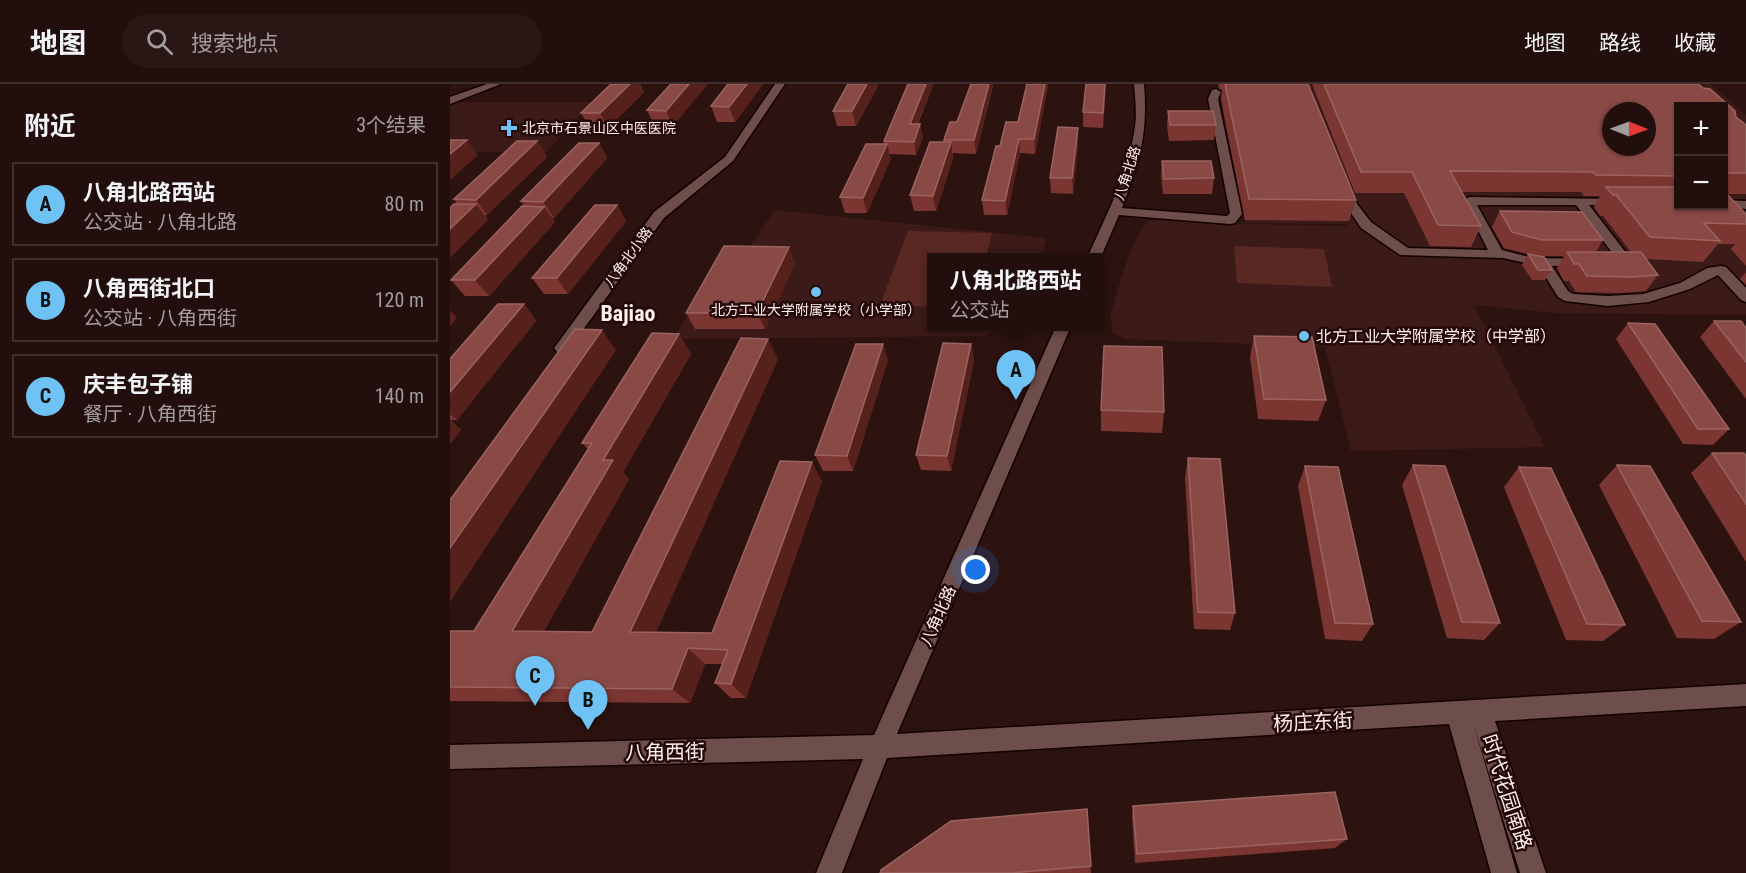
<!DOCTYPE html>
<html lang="zh">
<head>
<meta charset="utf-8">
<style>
	body { margin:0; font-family:"Roboto Condensed","Noto Sans SC",sans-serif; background:#2a1715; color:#f1f3f6 }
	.controls { position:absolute; right:18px; top:18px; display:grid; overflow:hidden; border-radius:0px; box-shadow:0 2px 4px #0004 }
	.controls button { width:54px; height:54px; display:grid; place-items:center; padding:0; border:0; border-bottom:2px solid #3f2e2d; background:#220e0c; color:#f1f3f6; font:30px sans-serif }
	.compass { position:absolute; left:1152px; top:18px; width:54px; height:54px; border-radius:50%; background:#220e0c; box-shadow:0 2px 4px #0004; rotate:91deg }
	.you { position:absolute; left:526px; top:486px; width:21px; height:21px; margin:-15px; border:4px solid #fff; border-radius:50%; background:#1a73e8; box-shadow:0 0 0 9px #1a73e833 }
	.badge { display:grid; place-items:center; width:39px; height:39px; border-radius:50%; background:#6fc2f4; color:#111; font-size:20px; font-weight:700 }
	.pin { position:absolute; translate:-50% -50px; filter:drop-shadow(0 2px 3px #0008) }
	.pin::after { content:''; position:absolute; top:32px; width:21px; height:18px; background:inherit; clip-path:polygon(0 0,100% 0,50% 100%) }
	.popup { position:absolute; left:477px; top:169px; width:177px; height:78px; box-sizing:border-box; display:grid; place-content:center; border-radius:0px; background:#220e0c; filter:drop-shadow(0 2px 4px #0005); font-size:20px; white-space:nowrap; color:#a29c9d }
	.popup b { font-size:22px; color:#f1f3f6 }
	.popup::after { content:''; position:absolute; left:50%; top:100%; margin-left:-12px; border:12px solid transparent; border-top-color:#220e0c }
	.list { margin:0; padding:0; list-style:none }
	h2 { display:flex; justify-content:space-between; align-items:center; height:78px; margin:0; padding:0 24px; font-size:26px }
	h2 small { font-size:20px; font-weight:400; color:#a29c9d }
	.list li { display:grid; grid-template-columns:39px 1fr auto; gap:18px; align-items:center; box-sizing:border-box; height:84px; margin:0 12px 12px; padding:0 12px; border:2px solid #3f2e2d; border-radius:0px }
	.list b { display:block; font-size:22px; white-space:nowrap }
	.list p { margin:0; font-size:20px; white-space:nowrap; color:#a29c9d }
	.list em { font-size:20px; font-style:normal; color:#a29c9d }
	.icon { flex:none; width:33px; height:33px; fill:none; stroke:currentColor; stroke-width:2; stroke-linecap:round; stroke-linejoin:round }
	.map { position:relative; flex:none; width:1296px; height:789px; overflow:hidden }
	header { display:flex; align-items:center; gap:36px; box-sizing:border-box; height:84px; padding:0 30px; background:#220e0c; border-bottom:2px solid #3f2e2d }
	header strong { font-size:28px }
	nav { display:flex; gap:33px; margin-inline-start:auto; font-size:21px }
	.search { width:420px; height:54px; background:#2a1715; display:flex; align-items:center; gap:15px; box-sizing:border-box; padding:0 21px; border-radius:33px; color:#a29c9d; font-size:22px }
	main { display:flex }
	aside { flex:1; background:#220e0c }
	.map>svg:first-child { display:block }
</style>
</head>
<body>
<header>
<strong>地图</strong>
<div class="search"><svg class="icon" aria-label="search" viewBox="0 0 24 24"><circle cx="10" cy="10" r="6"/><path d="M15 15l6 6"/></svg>搜索地点</div>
<nav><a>地图</a><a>路线</a><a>收藏</a></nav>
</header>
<main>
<aside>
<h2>附近<small>3个结果</small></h2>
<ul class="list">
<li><span class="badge">A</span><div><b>八角北路西站</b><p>公交站 · 八角北路</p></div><em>80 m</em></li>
<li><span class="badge">B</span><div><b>八角西街北口</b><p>公交站 · 八角西街</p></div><em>120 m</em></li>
<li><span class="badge">C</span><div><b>庆丰包子铺</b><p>餐厅 · 八角西街</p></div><em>140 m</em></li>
</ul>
</aside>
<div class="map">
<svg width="1296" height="789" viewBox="0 0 1296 789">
	<rect width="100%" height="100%" fill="#2d1310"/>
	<g fill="#3b1a17" fill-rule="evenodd">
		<path d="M768 0H1260L1296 31V231L1106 229 1024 221 1095 363 901 367 875 263 676 255 663 249 660 232 672 191 684 158 698 136 788 140 897 142 896 140 795 139ZM1228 22H1274V122H1228ZM1161 27H1197V63H1161Z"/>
		<polygon points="2,18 142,18 96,68 0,68 0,19"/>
		<polygon points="325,126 596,154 592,173 482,174 482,242 551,243 535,252 223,255 273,170 294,171"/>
	</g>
	<g fill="#592823">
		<polygon points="458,147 542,149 536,173 482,174 482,223 430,221"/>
		<polygon points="784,162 874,165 882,203 787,199"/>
	</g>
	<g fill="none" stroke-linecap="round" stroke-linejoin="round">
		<defs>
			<g id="minor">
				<polygon points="37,0 51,0 0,20 0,13"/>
				<polygon points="325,0 335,0 283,77 214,134 117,268 107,268 104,264 107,260 204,128 275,73"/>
				<path d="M684 0H694C698 50 690 77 672 124L777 132 780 129 758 15 762 6 766 5 771 8 768 15 792 130 785 139 780 140 669 131 650 175 637 174C656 132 679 88 685 42 687 28 685 14 684 0Z"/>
				<polygon points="894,98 900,102 907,120 921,138 958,164 1038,166 1013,117 1019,113 1176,115 1178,118 1176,121 1172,122 1139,121 1184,179 1177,183 1162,182 1160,179 1167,175 1126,121 1027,121 1052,166 1083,174 1139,175 1141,178 1134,182 1102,182 1118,207 1123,210 1158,212 1193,210 1230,199 1257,184 1271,182 1276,183 1296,204 1296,218 1291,216 1268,191 1240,205 1199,218 1158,222 1115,217 1108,213 1089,182 1053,174 950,171 911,144 895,120 888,102"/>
				<polygon points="1274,116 1296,117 1296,125 1270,123 1274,122"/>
				<polygon points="606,242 621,242 447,650 1296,600 1296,622 1045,637 1096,789 1070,789 1023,639 1067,789 1041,789 999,640 437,674 392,789 366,789 413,675 0,685 0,661 424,651"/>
			</g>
		</defs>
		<use href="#minor" stroke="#140101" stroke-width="3"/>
		<use href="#minor" fill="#6e4e4a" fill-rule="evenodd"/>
	</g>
	<g fill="#7b3631" fill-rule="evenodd">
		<polygon points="161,0 190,0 194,8 158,44 140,44 131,29"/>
		<polygon points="221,0 223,42 204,41 197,26"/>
		<polygon points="278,0 313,0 285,38 267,38 261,22"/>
		<polygon points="398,0 427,0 428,2 406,42 387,42 383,27"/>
		<polygon points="521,0 543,0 543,2 526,70 503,69 503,74 486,127 464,127 460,111 494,58 494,56 507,38"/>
		<polygon points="626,0 656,0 653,44 633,43 633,28 636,0"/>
		<polygon points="768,0 858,0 906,116 899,137 795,136 776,42 771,14 772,6 769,4"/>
		<path d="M862 0H1248L1296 41V110H1276L1296 130V182L1281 165 1285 160H1268L1253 178 1196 175 1208 191 1196 207 1171 209 1126 208 1119 197H1114L1107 184 1114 172H1088L1102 186 1095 196H1082L1072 181 1078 170 1054 164 1042 143 1050 127 1153 156 1146 168H1181L1153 132H1150L1144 123 1150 112H1134L1131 108H1011L1031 142 1021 163 980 162 954 109H905ZM1228 22H1274V122H1228Z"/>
		<polygon points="483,1 468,40 470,40 473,53 466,71 439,70 441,75 417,129 395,129 390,113 434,60 434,57"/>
		<polygon points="598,2 585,70 570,69 557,131 534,131 532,116 550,62"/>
		<polygon points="718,27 766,41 764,56 719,57 717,42"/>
		<polygon points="628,44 628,59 623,110 601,109 600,94"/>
		<polygon points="87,57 97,73 37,131 35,131 38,136 7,120 4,115"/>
		<polygon points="149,59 157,74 104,134 102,134 105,138 39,212 15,212 1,196 74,122 71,117"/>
		<polygon points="712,77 764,94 762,110 713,110 711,93"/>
		<polygon points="167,121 176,137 118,210 94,210 82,194"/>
		<polygon points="345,179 315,245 245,245 236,229"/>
		<polygon points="1296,188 1296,201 1290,195"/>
		<polygon points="74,220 86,237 7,336 1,336 11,346 0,360 0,275"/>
		<polygon points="1264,237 1296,244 1296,315 1250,253"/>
		<polygon points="1178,239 1279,345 1263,361 1233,360 1166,255"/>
		<polygon points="229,250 241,270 173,388 179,395 94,547 142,548 328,275 206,548 262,549 372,397 296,614 281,614 265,599 272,580 255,580 240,619 0,617 0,547 24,547 138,365 132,359"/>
		<polygon points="804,252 876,316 868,337 808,335 800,273"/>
		<polygon points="521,260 524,276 501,387 471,386 466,371"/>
		<polygon points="438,276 403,387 373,387 365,371"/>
		<polygon points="651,326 714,328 712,349 651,347"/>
		<polygon points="1262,369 1296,372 1296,478 1241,389"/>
		<polygon points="738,374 785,529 780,546 744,545 735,394"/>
		<polygon points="963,381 1050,539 1034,556 997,554 952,401"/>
		<polygon points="1167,381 1291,538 1264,555 1227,554 1149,401"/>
		<polygon points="855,382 923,540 912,557 875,555 848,402"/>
		<polygon points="1069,383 1175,541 1153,557 1116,556 1054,403"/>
		<polygon points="683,722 897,755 885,764 685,779 682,733"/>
		<polygon points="637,725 641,789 430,789"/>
	</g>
	<g fill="#56201b">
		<polygon points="180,0 190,0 194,8 158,44 150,29"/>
		<polygon points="239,0 258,0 223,42 216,27"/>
		<polygon points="297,0 313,0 285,38 279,23"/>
		<polygon points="417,0 427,0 428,2 406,42 402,27"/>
		<polygon points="476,0 483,0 483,1 462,53 460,40"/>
		<polygon points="539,0 543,0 543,2 526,70 524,56"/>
		<polygon points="595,0 598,0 598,2 585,70 584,55"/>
		<polygon points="655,0 656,0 656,3 653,44"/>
		<polygon points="470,40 473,53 466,71 464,58"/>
		<polygon points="628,44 628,59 623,110 622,94"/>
		<polygon points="569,55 570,69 557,131 555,117"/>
		<polygon points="17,56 28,71 0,96 0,70"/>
		<polygon points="87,57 97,73 37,131 26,116"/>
		<polygon points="501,58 503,74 486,127 483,112"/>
		<polygon points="149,59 157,74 104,134 93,118"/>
		<polygon points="437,60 441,75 417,129 413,114"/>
		<polygon points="26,120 38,136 0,174 0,145"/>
		<polygon points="167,121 176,137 118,210 107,194"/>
		<polygon points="94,123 105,138 39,212 25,196"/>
		<polygon points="339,163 345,179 315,245 307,229"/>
		<polygon points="74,220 86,237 7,336 0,330 0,308"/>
		<polygon points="0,226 7,234 0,242"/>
		<polygon points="152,246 166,266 0,518 0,464"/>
		<polygon points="229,250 241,270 173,388 179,395 85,563 62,547 153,376"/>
		<polygon points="318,255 328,275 199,564 180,548"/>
		<polygon points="433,260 438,276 403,387 397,372"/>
		<polygon points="521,260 524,276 501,387 497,372"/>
		<polygon points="0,335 11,346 0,360"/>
		<polygon points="362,378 372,397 296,614 281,600"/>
		<polygon points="238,564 255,580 240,619 222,605"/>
	</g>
	<g fill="#894a45" stroke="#9b635f" stroke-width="1.5" fill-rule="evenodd">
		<polygon points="161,0 180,0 150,29 131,29"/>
		<polygon points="221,0 239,0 216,27 197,26"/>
		<polygon points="278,0 297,0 279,23 261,22"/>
		<polygon points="398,0 417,0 402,27 383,27"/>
		<polygon points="458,0 476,0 460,40 470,40 464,58 434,57"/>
		<polygon points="521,0 539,0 524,56 494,56 500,38 507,38"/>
		<polygon points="577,0 595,0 584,55 569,55 555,117 532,116 546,62 550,62 556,38 568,38"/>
		<polygon points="636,0 655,0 653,29 633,28"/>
		<polygon points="775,0 858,0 906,116 799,115"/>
		<path d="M874 0H1248L1253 4 1260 5 1285 27 1286 33 1296 41V89H1274V22H1228V92L1146 91 1143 88 1000 87 1031 142 988 141 962 88H911ZM1161 27H1197V63H1161Z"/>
		<polygon points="718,27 763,27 766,41 720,41"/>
		<polygon points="608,43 628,44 622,94 600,94"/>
		<polygon points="0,56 17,56 0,70"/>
		<polygon points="67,57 87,57 26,116 4,115"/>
		<polygon points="480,58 501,58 483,112 460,111"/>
		<polygon points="129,59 149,59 93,118 71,117"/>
		<polygon points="416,60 437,60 413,114 390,113"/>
		<polygon points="712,77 761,77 764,94 714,95"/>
		<polygon points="1156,103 1228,103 1228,122 1274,122 1274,107 1296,130 1296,140 1254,139 1270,157 1200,153 1166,111 1163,111"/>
		<polygon points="4,120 26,120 0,145 0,124"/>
		<polygon points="145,121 167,121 107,194 82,194"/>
		<polygon points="72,122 94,123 25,196 1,196"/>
		<polygon points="1050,127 1132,128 1153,156 1092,156 1062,148"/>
		<polygon points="274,162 339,163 307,229 236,229"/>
		<polygon points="1117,168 1191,168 1208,191 1182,193 1137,192 1129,180 1124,180"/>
		<polygon points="1078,170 1094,173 1102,186 1088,186"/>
		<polygon points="48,220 74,220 0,308 0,275"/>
		<polygon points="1264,237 1291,237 1296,244 1296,278"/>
		<polygon points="1178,239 1205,240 1279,345 1248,345"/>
		<polygon points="125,245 152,246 0,464 0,416"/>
		<polygon points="202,249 229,250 153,376 163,376 62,547 142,548 291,254 318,255 180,548 262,549 330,377 362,378 281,600 265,599 278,566 238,564 222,605 0,603 0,547 24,547 142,359 132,359"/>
		<polygon points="804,252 862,253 876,316 814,315"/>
		<polygon points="493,259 521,260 497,372 466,371"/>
		<polygon points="406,260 433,260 397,372 365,371"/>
		<polygon points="654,262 712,263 714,328 651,326"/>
		<polygon points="1262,369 1294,369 1296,372 1296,420"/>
		<polygon points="738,374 770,375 785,529 748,528"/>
		<polygon points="963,381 995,382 1050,539 1012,538"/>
		<polygon points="1167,381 1200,382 1291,538 1252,537"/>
		<polygon points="855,382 888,383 923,540 885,539"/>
		<polygon points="1069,383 1101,384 1175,541 1137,540"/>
		<polygon points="885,708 897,755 687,770 683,722"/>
		<polygon points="637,725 641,782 561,789 430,789 431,786 501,737"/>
	</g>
	<g fill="#6fc2f4" stroke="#230a08" stroke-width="2">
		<path d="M56 35h6v6h6v6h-6v6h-6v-6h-6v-6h6z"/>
		<circle cx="366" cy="208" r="6"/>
		<circle cx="854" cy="252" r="6"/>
	</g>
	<g text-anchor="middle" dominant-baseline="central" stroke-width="5" stroke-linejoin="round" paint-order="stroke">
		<g font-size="14" fill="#feeeec" stroke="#230a08" text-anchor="start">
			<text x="72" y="44">北京市石景山区中医医院</text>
			<text x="366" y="226" text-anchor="middle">北方工业大学附属学校（小学部）</text>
		</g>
		<g font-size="14" fill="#feeeec" stroke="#230a08">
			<text transform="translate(677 89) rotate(-72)">八角北路</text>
			<text transform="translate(178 173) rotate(-54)">八角北小路</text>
		</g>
		<g font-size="16" fill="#feeeec" stroke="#230a08" text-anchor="start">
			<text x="866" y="252">北方工业大学附属学校（中学部）</text>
		</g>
		<g font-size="16" fill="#feeeec" stroke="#230a08">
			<text transform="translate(488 532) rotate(-66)">八角北路</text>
		</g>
		<g font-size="20" fill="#feeeec" stroke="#230a08">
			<text transform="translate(863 638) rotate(-3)">杨庄东街</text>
			<text transform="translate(215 668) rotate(-1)">八角西街</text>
			<text transform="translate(1057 708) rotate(72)">时代花园南路</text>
		</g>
		<g font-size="22" font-weight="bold" fill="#feeeec" stroke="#230a08">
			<text x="178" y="229">Bajiao</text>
		</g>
	</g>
</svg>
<div class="controls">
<button>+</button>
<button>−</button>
</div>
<svg class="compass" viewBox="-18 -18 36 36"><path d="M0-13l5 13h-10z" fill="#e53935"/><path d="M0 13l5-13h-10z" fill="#a29c9d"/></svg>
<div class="you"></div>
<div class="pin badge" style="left:566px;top:316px">A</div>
<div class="popup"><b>八角北路西站</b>公交站</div>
<div class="pin badge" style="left:138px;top:646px">B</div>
<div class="pin badge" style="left:85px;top:622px">C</div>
</div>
</main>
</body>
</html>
